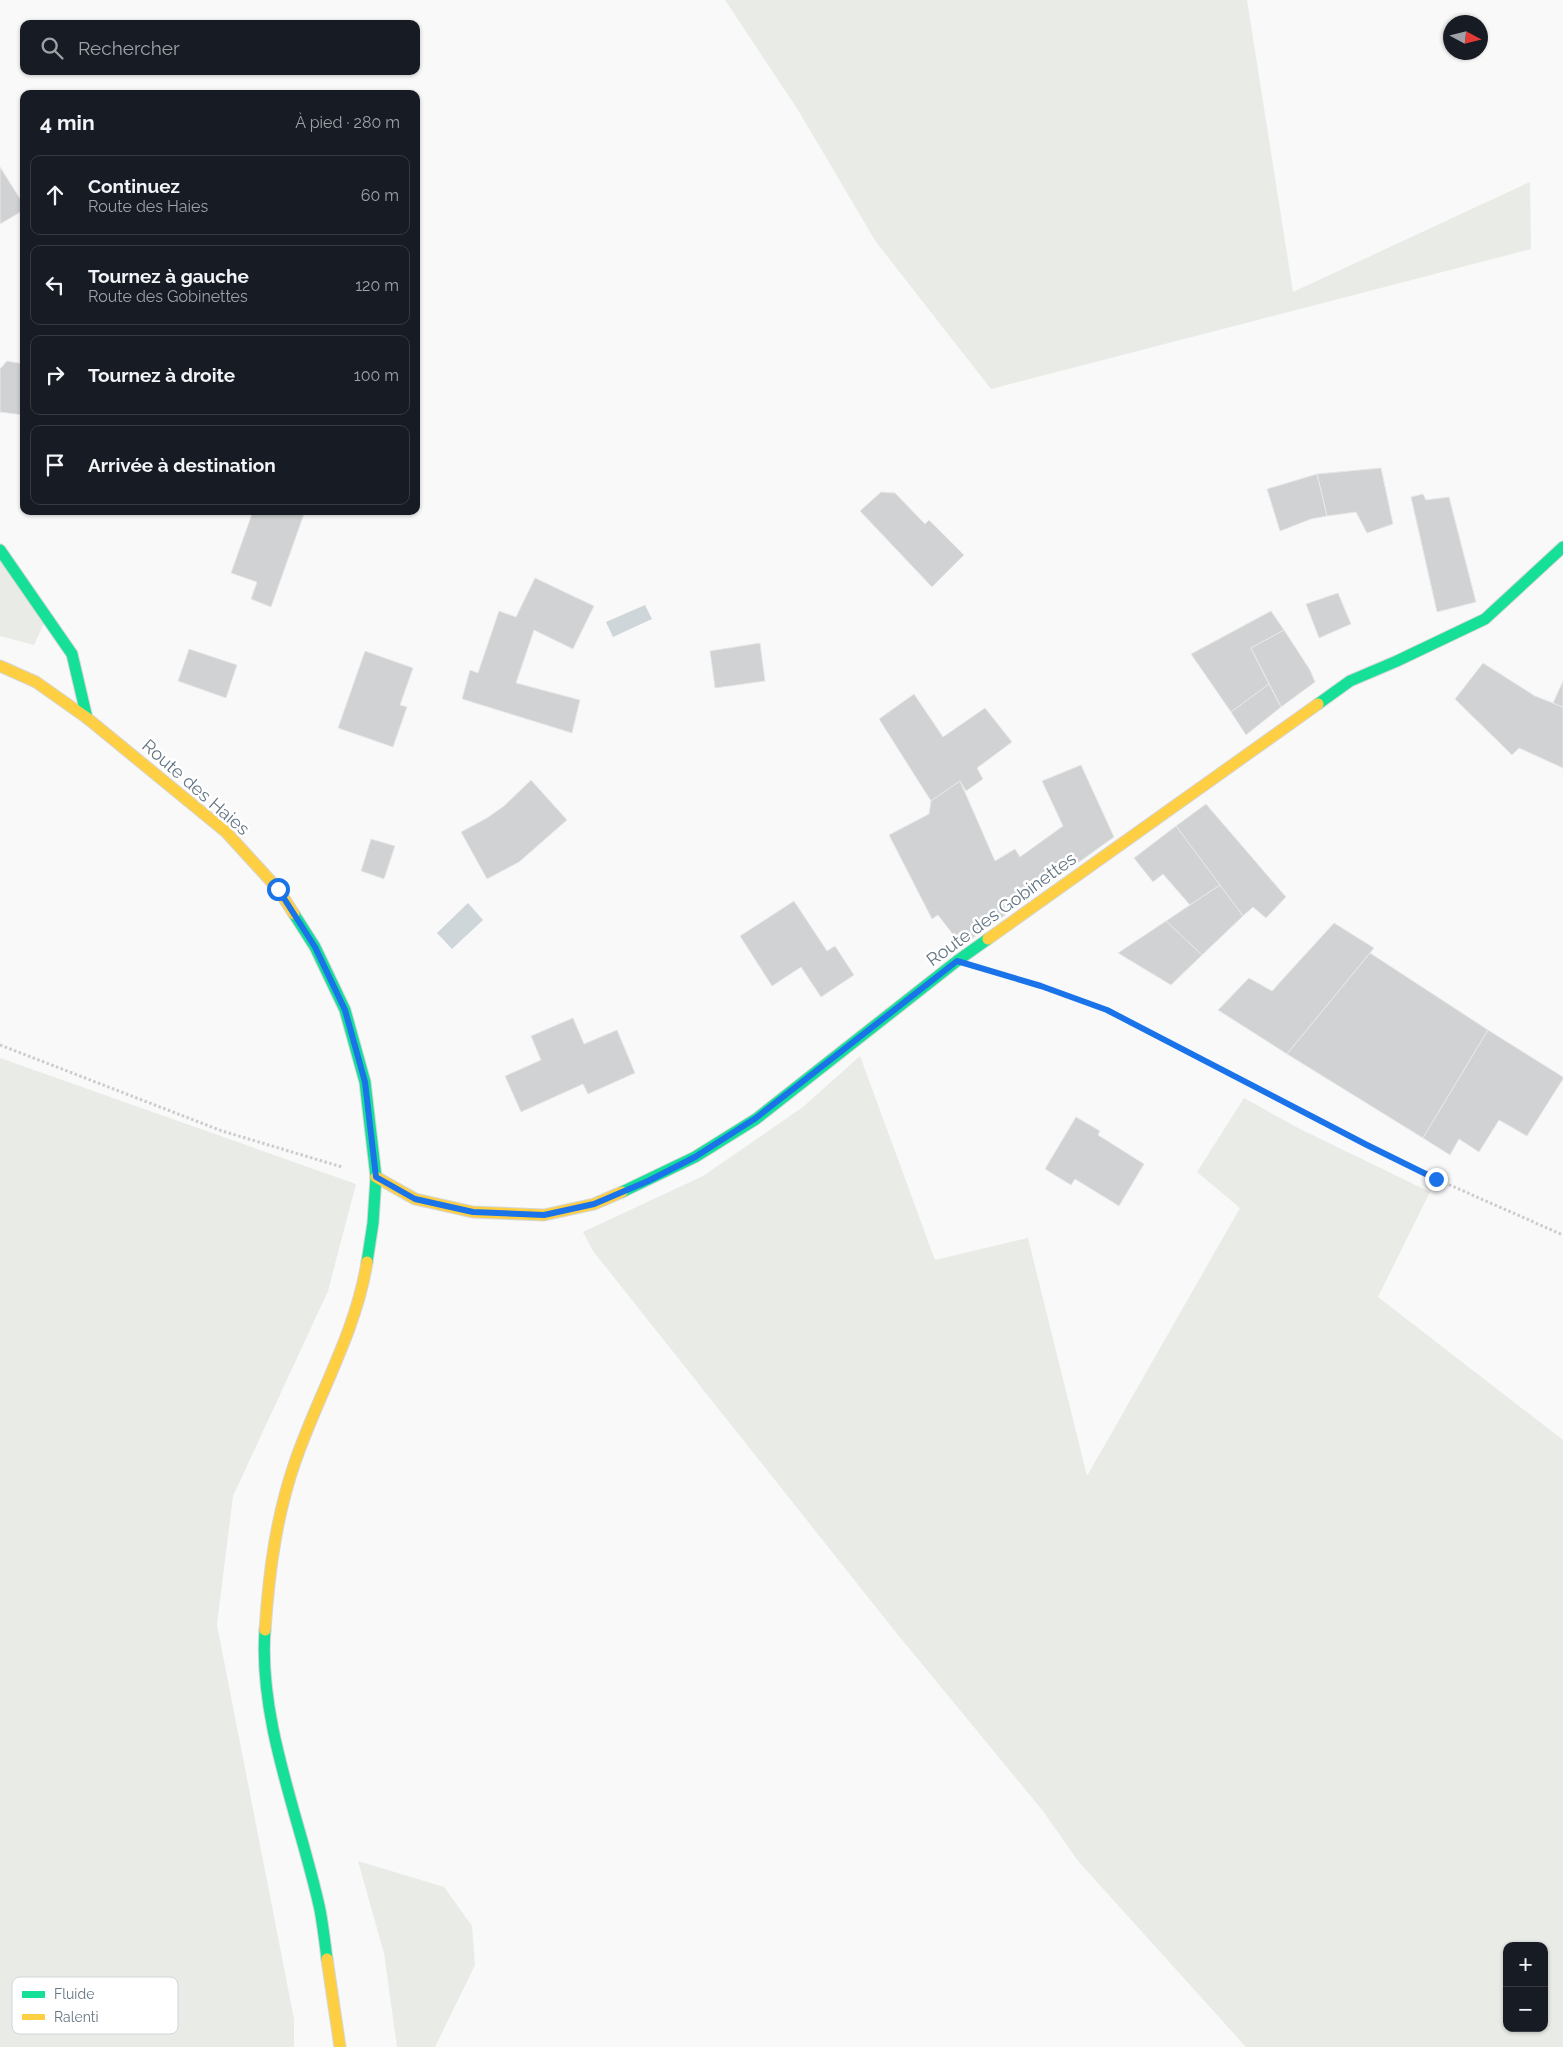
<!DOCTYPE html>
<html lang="fr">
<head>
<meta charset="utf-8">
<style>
	body { margin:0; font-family:Raleway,sans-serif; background:#242831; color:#f1f3f6 }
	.controls { position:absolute; right:15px; bottom:15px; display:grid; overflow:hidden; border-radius:10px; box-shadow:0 1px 4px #0004 }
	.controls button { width:45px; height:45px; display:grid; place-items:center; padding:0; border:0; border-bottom:1px solid #363941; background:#171b24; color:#f1f3f6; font:25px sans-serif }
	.compass { position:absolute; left:1443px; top:15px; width:45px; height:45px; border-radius:50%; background:#171b24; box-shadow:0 1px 4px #0004; rotate:97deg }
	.stop { position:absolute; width:15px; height:15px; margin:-11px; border:4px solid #1a73e8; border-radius:50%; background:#fff }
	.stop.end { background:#1a73e8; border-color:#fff; box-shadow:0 1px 5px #0008 }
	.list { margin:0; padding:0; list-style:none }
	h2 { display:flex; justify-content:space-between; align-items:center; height:65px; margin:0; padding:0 20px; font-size:21px }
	h2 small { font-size:16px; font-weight:400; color:#9ea1a6 }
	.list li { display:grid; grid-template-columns:32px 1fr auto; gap:15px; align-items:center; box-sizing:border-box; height:80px; margin:0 10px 10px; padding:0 10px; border:1px solid #363941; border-radius:10px }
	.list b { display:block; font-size:19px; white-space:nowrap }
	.list p { margin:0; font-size:16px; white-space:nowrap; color:#9ea1a6 }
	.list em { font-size:16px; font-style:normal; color:#9ea1a6 }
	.icon { flex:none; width:28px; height:28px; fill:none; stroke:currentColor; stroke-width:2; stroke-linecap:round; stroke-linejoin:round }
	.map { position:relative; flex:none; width:1563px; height:2047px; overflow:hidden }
	.search { position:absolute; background:#171b24; box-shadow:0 1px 4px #0004; left:20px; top:20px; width:400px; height:55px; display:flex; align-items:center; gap:12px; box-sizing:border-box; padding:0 18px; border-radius:10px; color:#9ea1a6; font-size:19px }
	.panel { position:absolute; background:#171b24; box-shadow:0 1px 4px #0004; left:20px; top:90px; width:400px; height:425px; border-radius:10px }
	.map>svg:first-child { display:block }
</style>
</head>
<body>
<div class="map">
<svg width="1563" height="2047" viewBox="0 0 1563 2047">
	<rect width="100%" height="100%" fill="#f9f9f9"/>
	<g fill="#e8ebe6" fill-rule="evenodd">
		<polygon points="725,0 1247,0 1293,292 1530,182 1531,249 991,389 876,242 798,110"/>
		<polygon points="0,560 44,623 34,645 0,636"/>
		<path d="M860 1056 935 1260 1028 1238 1087 1476 1240 1208 1197 1172 1244 1098 1300 1129 1430 1192 1378 1297 1563 1440V2047H1246L1078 1861 1043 1811 894 1630 593 1251 583 1232 703 1176 803 1107ZM1507 1946H1544V2028H1507Z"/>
		<polygon points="0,1058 356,1184 328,1291 233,1496 217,1625 294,2019 294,2047 0,2047"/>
		<polygon points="358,1861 444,1887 472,1926 475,1965 435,2047 397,2047 384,1953"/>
	</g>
	<g fill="#ced6d9">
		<polygon points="645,605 652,619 613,637 606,622"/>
		<polygon points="468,903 483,920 452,949 437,933"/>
	</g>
	<g fill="#d0d2d3" stroke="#e8e8e8">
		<polygon points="0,167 24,205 24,210 0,224"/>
		<polygon points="7,361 24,364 23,415 0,412 0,369"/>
		<polygon points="1381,468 1393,524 1367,533 1356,512 1327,516 1317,474"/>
		<polygon points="1317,474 1327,516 1311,519 1280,531 1267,489"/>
		<polygon points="881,492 895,493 925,524 929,520 964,555 932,587 860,511"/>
		<polygon points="1423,494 1426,500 1449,497 1476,602 1437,612 1411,497"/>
		<polygon points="253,511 305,511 271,607 251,599 257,582 231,573"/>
		<polygon points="535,578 594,606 573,649 534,630 516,683 580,700 572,733 462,699 470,670 478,673 499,611 516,617"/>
		<polygon points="1338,593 1351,624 1319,638 1306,604"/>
		<polygon points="1271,611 1284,630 1251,648 1269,684 1231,712 1191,654"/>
		<polygon points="1284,630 1310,670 1315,682 1281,707 1251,648"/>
		<polygon points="760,643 765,681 715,688 710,651"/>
		<polygon points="189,649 237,665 226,698 178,681"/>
		<polygon points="365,651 413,668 400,705 407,707 393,747 338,728"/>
		<polygon points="1483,663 1535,696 1563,707 1563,768 1519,748 1512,755 1455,699"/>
		<polygon points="1563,681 1563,707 1553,703"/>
		<polygon points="1269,684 1281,707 1246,735 1231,712"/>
		<polygon points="914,694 943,737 985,708 1012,742 977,768 983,779 966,791 960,781 931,801 879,719"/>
		<polygon points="1081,765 1114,837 962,946 938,915 932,919 889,835 929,814 931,801 960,781 995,861 1015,849 1020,857 1063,826 1042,781"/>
		<polygon points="531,780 567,820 519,862 487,879 461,832 487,818 504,806"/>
		<polygon points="1206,804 1286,897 1266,918 1253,907 1243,916 1176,826"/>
		<polygon points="1176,826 1220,885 1190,905 1163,874 1153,882 1134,858"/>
		<polygon points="371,839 395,846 384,879 361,871"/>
		<polygon points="1220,885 1243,916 1202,955 1166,921"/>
		<polygon points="794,901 827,951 835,946 854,975 821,997 801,967 772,986 740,936"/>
		<polygon points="1166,921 1202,955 1171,985 1118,953"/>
		<polygon points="1334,923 1374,948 1287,1054 1218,1010 1249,978 1272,991"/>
		<polygon points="1370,953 1488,1030 1423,1138 1287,1054"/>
		<polygon points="573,1018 584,1044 617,1030 635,1073 588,1094 583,1084 521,1112 505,1076 541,1060 531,1036"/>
		<polygon points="1488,1030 1563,1077 1563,1079 1527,1136 1499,1120 1479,1152 1459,1139 1450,1155 1423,1138"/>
		<polygon points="1076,1117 1100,1131 1098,1135 1144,1164 1119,1206 1075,1179 1071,1185 1045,1169"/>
	</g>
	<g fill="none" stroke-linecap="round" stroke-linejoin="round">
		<defs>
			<g id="fast">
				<polyline points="0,550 72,654 87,718"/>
				<polyline points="1318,704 1350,681 1397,661 1485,619 1563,547"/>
				<polyline points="294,914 315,947 345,1010 365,1082 376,1177 373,1223 367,1262"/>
				<polyline points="622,1192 695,1157 756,1119 957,961 988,939"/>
				<path d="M265 1630C258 1722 301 1821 320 1910 323 1926 325 1943 327 1959"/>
			</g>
			<g id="slow">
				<polyline points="0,666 36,682 87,718 226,832 278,889 294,914"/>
				<polyline points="988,939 1318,704"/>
				<polyline points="376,1177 415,1199 473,1212 544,1215 594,1204 622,1192"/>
				<path d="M265 1630C269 1572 276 1517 295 1462 318 1395 356 1332 367 1262"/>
				<polyline points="327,1959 340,2047"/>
			</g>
		</defs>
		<use href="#fast" stroke="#d5d6d7" stroke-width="13"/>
		<use href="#slow" stroke="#d5d6d7" stroke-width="13"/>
		<g stroke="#cbcccd" stroke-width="3" stroke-dasharray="2.5 2.5" stroke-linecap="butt">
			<polyline points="997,973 1107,1010 1367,1145 1436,1179 1563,1235"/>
			<polyline points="0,1045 222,1131 342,1167"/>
		</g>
		<use href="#fast" stroke="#16e098" stroke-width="11"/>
		<use href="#slow" stroke="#ffcf43" stroke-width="11"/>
	</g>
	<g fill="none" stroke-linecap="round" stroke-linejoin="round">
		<polyline stroke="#1a73e8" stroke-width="6" points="278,889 315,947 345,1010 365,1082 376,1177 415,1199 473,1212 544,1215 594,1204 648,1181 695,1157 756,1118 957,961 1041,986 1107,1010 1367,1145 1436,1179"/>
	</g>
	<g text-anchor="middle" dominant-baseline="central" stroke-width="5" stroke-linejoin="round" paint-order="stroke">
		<g font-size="18" fill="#657683" stroke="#fff">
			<text transform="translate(196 787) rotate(41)">Route des Haies</text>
			<text transform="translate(1001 909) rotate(-36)">Route des Gobinettes</text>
		</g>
	</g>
	<rect x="12" y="1977" width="166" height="57" rx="8" fill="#fff" stroke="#d1d6da" stroke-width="1"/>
	<rect x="22" y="1991" width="23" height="7" fill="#16e098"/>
	<rect x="22" y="2014" width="23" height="6" fill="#ffcf43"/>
	<g font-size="14" fill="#657683">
		<text x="54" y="1999">Fluide</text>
		<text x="54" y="2022">Ralenti</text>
	</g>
</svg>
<div class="controls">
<button>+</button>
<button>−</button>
</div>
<svg class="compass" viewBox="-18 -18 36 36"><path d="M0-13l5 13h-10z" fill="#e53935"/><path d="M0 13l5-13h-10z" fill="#9ea1a6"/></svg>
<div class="stop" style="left:278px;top:889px"></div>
<div class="stop end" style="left:1436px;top:1179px"></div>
<div class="search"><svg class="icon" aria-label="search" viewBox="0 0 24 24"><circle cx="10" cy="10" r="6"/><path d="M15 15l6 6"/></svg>Rechercher</div>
<section class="panel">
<h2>4 min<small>À pied · 280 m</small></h2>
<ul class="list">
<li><svg class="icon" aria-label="ahead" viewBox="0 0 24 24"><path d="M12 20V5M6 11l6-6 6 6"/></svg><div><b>Continuez</b><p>Route des Haies</p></div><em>60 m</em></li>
<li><svg class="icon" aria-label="left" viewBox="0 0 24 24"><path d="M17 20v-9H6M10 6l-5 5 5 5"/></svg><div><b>Tournez à gauche</b><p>Route des Gobinettes</p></div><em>120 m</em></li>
<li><svg class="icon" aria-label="right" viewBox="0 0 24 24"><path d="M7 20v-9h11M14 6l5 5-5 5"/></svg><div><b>Tournez à droite</b></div><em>100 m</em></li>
<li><svg class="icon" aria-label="arrive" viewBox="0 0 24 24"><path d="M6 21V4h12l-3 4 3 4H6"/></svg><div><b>Arrivée à destination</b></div></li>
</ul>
</section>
</div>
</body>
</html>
